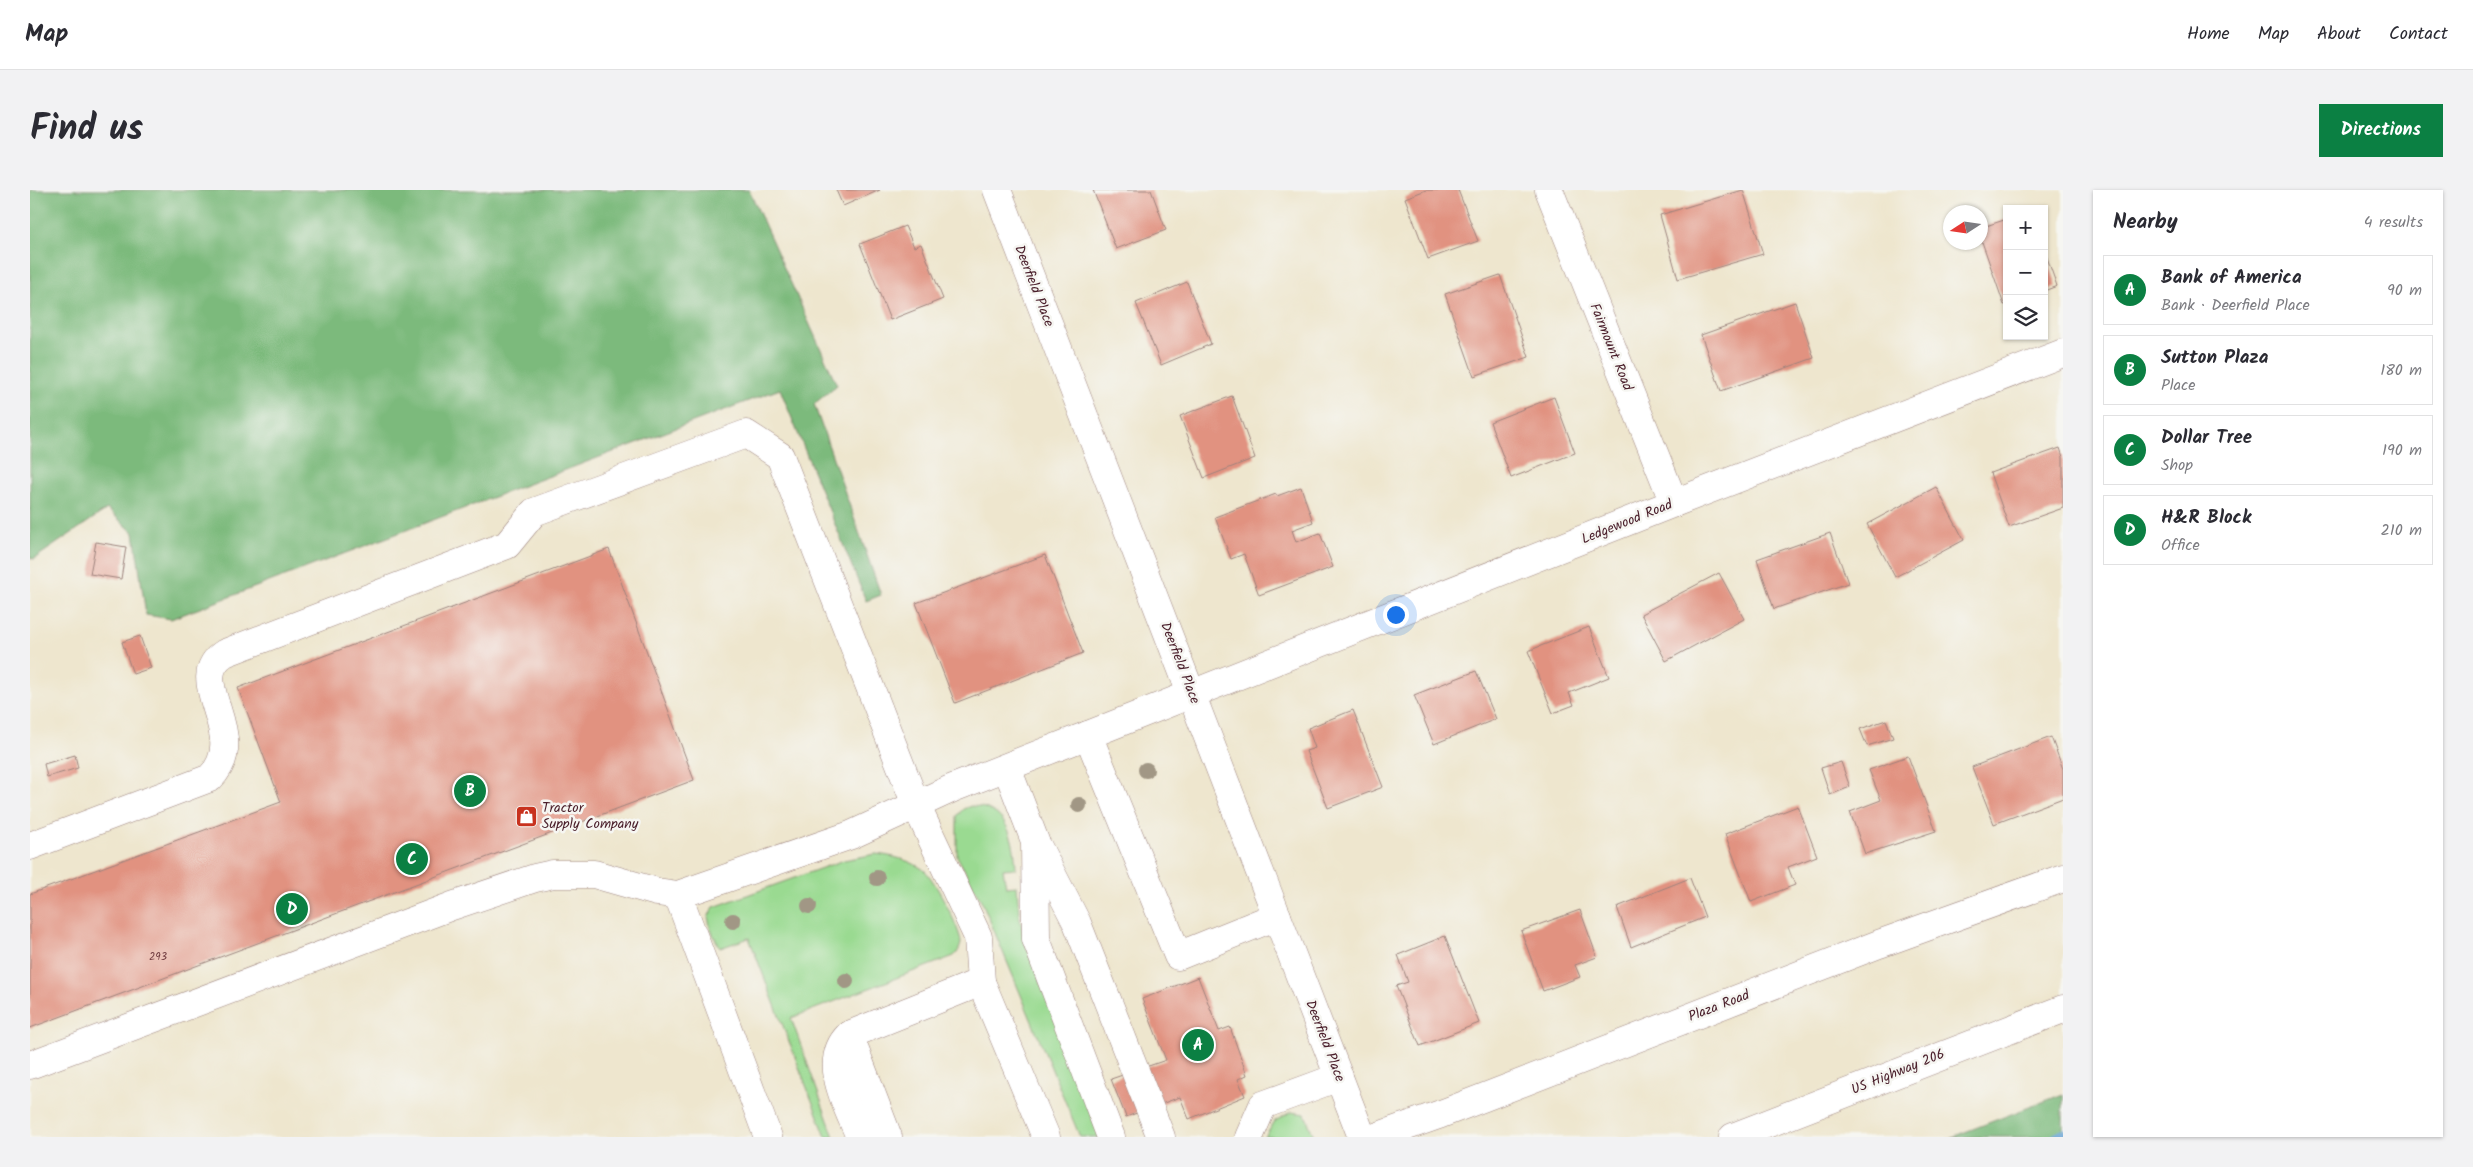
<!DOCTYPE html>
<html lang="en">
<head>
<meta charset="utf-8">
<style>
	body { margin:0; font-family:Kalam,sans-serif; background:#f2f2f3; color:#2b2b33 }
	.controls { position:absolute; right:15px; top:15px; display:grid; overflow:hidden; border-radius:0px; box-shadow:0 1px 4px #0004 }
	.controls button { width:45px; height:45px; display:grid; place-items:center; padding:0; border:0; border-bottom:1px solid #e1e1e2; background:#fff; color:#2b2b33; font:25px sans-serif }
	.compass { position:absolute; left:1913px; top:15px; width:45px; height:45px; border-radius:50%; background:#fff; box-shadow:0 1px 4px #0004; rotate:258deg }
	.you { position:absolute; left:1365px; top:424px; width:18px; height:18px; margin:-12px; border:4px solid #fff; border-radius:50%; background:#1a73e8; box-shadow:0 0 0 8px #1a73e833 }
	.badge { display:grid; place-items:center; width:32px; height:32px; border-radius:50%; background:#0b8043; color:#fff; font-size:16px; font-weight:700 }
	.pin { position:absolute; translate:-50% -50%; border:2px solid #fff; box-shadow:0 1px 5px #0006 }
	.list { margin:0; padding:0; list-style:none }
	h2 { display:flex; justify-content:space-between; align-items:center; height:65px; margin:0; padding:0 20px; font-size:21px }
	h2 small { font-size:16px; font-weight:400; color:#7c7c81 }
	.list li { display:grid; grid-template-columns:32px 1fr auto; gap:15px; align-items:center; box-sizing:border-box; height:70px; margin:0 10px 10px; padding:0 10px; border:1px solid #e1e1e2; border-radius:0px }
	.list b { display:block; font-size:19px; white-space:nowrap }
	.list p { margin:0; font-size:16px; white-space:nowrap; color:#7c7c81 }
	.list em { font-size:16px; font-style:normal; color:#7c7c81 }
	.icon { flex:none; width:28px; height:28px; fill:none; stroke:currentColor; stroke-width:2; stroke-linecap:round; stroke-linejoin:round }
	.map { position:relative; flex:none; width:2033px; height:947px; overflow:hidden; border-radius:0px }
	header { display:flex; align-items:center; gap:30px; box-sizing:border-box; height:70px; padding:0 25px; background:#fff; border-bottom:1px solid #e1e1e2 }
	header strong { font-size:24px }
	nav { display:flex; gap:28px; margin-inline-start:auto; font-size:18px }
	.intro { display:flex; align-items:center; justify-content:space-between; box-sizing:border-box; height:120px; padding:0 30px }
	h1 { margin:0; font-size:35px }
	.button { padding:12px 22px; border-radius:0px; background:#0b8043; color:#fff; font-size:18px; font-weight:700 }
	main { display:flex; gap:30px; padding:0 30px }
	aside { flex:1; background:#fff; border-radius:0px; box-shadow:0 1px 4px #0004 }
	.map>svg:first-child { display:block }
</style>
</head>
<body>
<header>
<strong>Map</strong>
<nav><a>Home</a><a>Map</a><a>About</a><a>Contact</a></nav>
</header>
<div class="intro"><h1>Find us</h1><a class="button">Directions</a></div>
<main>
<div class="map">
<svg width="2033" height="947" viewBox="0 0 2033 947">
	<rect width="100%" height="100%" fill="#f6f6f2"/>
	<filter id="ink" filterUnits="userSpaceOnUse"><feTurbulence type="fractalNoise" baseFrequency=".02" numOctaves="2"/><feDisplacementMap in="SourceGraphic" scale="10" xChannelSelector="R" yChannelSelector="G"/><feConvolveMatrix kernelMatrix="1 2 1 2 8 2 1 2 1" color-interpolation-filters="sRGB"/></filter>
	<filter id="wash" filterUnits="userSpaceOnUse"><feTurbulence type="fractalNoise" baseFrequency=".0096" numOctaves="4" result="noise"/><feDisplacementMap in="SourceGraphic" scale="20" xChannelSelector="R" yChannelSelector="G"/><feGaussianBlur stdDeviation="1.12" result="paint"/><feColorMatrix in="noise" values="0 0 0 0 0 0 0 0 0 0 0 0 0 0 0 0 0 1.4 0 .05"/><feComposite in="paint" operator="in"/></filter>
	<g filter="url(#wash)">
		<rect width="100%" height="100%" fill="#eee6ce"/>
		<g fill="#9ada91" stroke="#727c5e">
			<path d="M941 616C977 617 984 647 986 678L973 679 976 697 987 696 989 724 996 755 1070 947H1050L953 714 927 666V626L933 619Z"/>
			<path d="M846 664C863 666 880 670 894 680 904 688 931 740 931 753 930 758 928 763 924 766L761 828 804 947H796L719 748 690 758 681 740 678 727 684 717 814 670Z"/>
			<polygon points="1261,922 1275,924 1284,947 1235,947 1245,931"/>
		</g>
		<g fill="#7bba7b" stroke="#626c53">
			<polygon points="0,0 719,0 807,195 784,214 851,405 836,411 750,199 141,429 116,425 104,343 77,319 4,369 0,368"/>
			<polygon points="2033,904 2033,947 1922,947"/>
		</g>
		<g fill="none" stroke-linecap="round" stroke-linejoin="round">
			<polyline stroke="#62a0d4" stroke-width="11" points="2027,947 2033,944"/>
		</g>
		<g id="blocks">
			<g fill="#e19280">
				<polygon points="806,0 850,0 813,16"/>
				<polygon points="1063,0 1121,0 1136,40 1086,59"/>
				<polygon points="1396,0 1428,0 1448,51 1398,69 1375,8"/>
				<polygon points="1713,0 1733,64 1648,89 1630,25"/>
				<polygon points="1977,29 1977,114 1974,115 1950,46 1950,38"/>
				<polygon points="875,36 884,57 891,54 913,109 860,130 830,54"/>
				<polygon points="2014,59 2027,96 2014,101"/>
				<polygon points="1470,85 1499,167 1444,186 1415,104"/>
				<polygon points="1157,92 1181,154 1131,175 1106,113"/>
				<polygon points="1765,112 1784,168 1691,201 1671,145"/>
				<polygon points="1202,206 1225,268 1174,288 1150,226"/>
				<polygon points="1524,207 1545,263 1481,288 1460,232"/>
				<polygon points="2030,258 2033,267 2033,318 1979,337 1960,283"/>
				<polygon points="1271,297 1283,332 1262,340 1266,352 1290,343 1303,377 1229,405 1214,364 1201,369 1185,327 1246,304 1247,306"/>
				<polygon points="1906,297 1934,350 1865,387 1837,334"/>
				<polygon points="1800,343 1818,393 1744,419 1727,369"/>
				<polygon points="66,352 96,357 91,389 60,384"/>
				<polygon points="579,359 664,590 0,838 0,704 251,612 208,498"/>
				<polygon points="1015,365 1053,463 925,513 886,413"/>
				<polygon points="1689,383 1714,429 1636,471 1611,424"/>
				<polygon points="1559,437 1579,487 1539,503 1544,515 1523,523 1498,461"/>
				<polygon points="110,446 121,478 103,484 92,452"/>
				<polygon points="1446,481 1466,529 1404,554 1384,505"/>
				<polygon points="1323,520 1353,597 1298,618 1276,561 1285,558 1278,538"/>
				<polygon points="1856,530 1863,548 1837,556 1830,539"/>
				<polygon points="2021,547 2033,579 2033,608 1964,634 1942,577"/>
				<polygon points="45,565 48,578 17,587 14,574"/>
				<polygon points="1878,566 1906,641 1835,664 1820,622 1851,610 1839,580"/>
				<polygon points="1811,572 1820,597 1800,605 1791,578"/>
				<polygon points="1768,616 1787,666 1758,677 1765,695 1721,712 1695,644"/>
				<polygon points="1660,688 1675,727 1601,757 1587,717"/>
				<polygon points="1550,720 1567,767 1545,775 1550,787 1513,801 1491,741"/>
				<polygon points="1415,746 1449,833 1390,856 1366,796 1378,792 1368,765"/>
				<polygon points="1168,787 1189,841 1200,837 1217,885 1208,889 1215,906 1159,929 1150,907 1096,927 1081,889 1136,870 1112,809"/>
			</g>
		</g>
	</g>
	<g filter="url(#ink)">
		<use href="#blocks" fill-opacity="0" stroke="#9c827c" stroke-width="1"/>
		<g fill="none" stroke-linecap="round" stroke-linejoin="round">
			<defs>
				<g id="minor">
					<polyline points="967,0 1332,947"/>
					<polyline points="1519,0 1644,313"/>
					<polyline points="1058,545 1148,766 1247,726"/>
					<polyline points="977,578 1005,651 1006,749 1081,947"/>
					<path d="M0 656 180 588C223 545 151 490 195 463L477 355 504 322 716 244 750 266 886 615 948 747 951 792"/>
					<polyline points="1008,657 1047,733 1131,947"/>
					<polyline points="648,705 738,947"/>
					<polyline points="819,845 858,947"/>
					<polyline points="0,875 422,716 505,688 523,684 564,684 627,702 648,705 821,645 923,598 1058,545 1644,313 2033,163"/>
					<path d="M830 947C818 917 791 872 819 845L951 792 1016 947"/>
					<polyline points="1219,947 1233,915 1309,887"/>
					<polyline points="1346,947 1411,924 1849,754 2033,688"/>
				</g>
				<polyline id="highway" points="1703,947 2033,819"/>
			</defs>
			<use href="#minor" stroke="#9c827c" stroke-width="29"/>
			<use href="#highway" stroke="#9c827c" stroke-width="29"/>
			<use href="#minor" stroke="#fff" stroke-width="28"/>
			<use href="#highway" stroke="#fff" stroke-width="28"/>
		</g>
		<g fill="#a19785">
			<circle cx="1116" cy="580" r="8"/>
			<circle cx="1049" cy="615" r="8"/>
			<circle cx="847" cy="688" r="8"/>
			<circle cx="779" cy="716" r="8"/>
			<circle cx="703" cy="731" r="8"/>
			<circle cx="816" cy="791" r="8"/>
		</g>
	</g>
	<defs>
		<symbol id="shop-square" viewBox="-11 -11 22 22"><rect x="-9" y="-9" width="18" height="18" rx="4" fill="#c8321e" stroke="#f6f6f2"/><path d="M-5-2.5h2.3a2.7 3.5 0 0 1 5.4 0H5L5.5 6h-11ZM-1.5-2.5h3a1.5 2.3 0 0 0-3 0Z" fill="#fff"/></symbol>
	</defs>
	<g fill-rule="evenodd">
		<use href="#shop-square" x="484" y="614" width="25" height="25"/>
	</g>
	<g text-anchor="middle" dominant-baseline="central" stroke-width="5" stroke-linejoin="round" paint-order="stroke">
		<g font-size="11" fill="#703c40">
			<text x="128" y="767">293</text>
		</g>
		<g font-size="14" fill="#4a1f2b" stroke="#f6f6f2">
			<text transform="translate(1004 96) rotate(69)">Deerfield Place</text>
			<text transform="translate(1581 157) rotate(68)">Fairmount Road</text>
			<text transform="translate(1597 332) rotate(-22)">Ledgewood Road</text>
			<text transform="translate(1150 473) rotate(69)">Deerfield Place</text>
			<text transform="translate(1689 816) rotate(-21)">Plaza Road</text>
			<text transform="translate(1295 851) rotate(69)">Deerfield Place</text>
			<text transform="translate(1868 882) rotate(-22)">US Highway 206</text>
		</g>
		<g font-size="14" fill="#4a1f2b" stroke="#f6f6f2" text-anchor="start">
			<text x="512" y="618">Tractor<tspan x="512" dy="16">Supply Company</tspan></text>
		</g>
	</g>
</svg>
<div class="controls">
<button>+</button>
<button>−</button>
<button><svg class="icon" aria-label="layers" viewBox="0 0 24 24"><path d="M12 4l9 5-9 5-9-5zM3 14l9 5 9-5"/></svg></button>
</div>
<svg class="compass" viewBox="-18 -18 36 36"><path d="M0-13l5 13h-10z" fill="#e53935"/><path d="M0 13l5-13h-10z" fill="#7c7c81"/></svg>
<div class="you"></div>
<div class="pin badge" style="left:1168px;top:855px">A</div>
<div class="pin badge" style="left:440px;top:601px">B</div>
<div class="pin badge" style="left:382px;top:669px">C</div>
<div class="pin badge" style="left:262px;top:719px">D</div>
</div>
<aside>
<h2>Nearby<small>4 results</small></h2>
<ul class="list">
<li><span class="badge">A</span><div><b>Bank of America</b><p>Bank · Deerfield Place</p></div><em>90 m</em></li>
<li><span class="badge">B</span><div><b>Sutton Plaza</b><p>Place</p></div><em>180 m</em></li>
<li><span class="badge">C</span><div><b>Dollar Tree</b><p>Shop</p></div><em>190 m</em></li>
<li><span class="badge">D</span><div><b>H&amp;R Block</b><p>Office</p></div><em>210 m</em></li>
</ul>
</aside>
</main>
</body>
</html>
